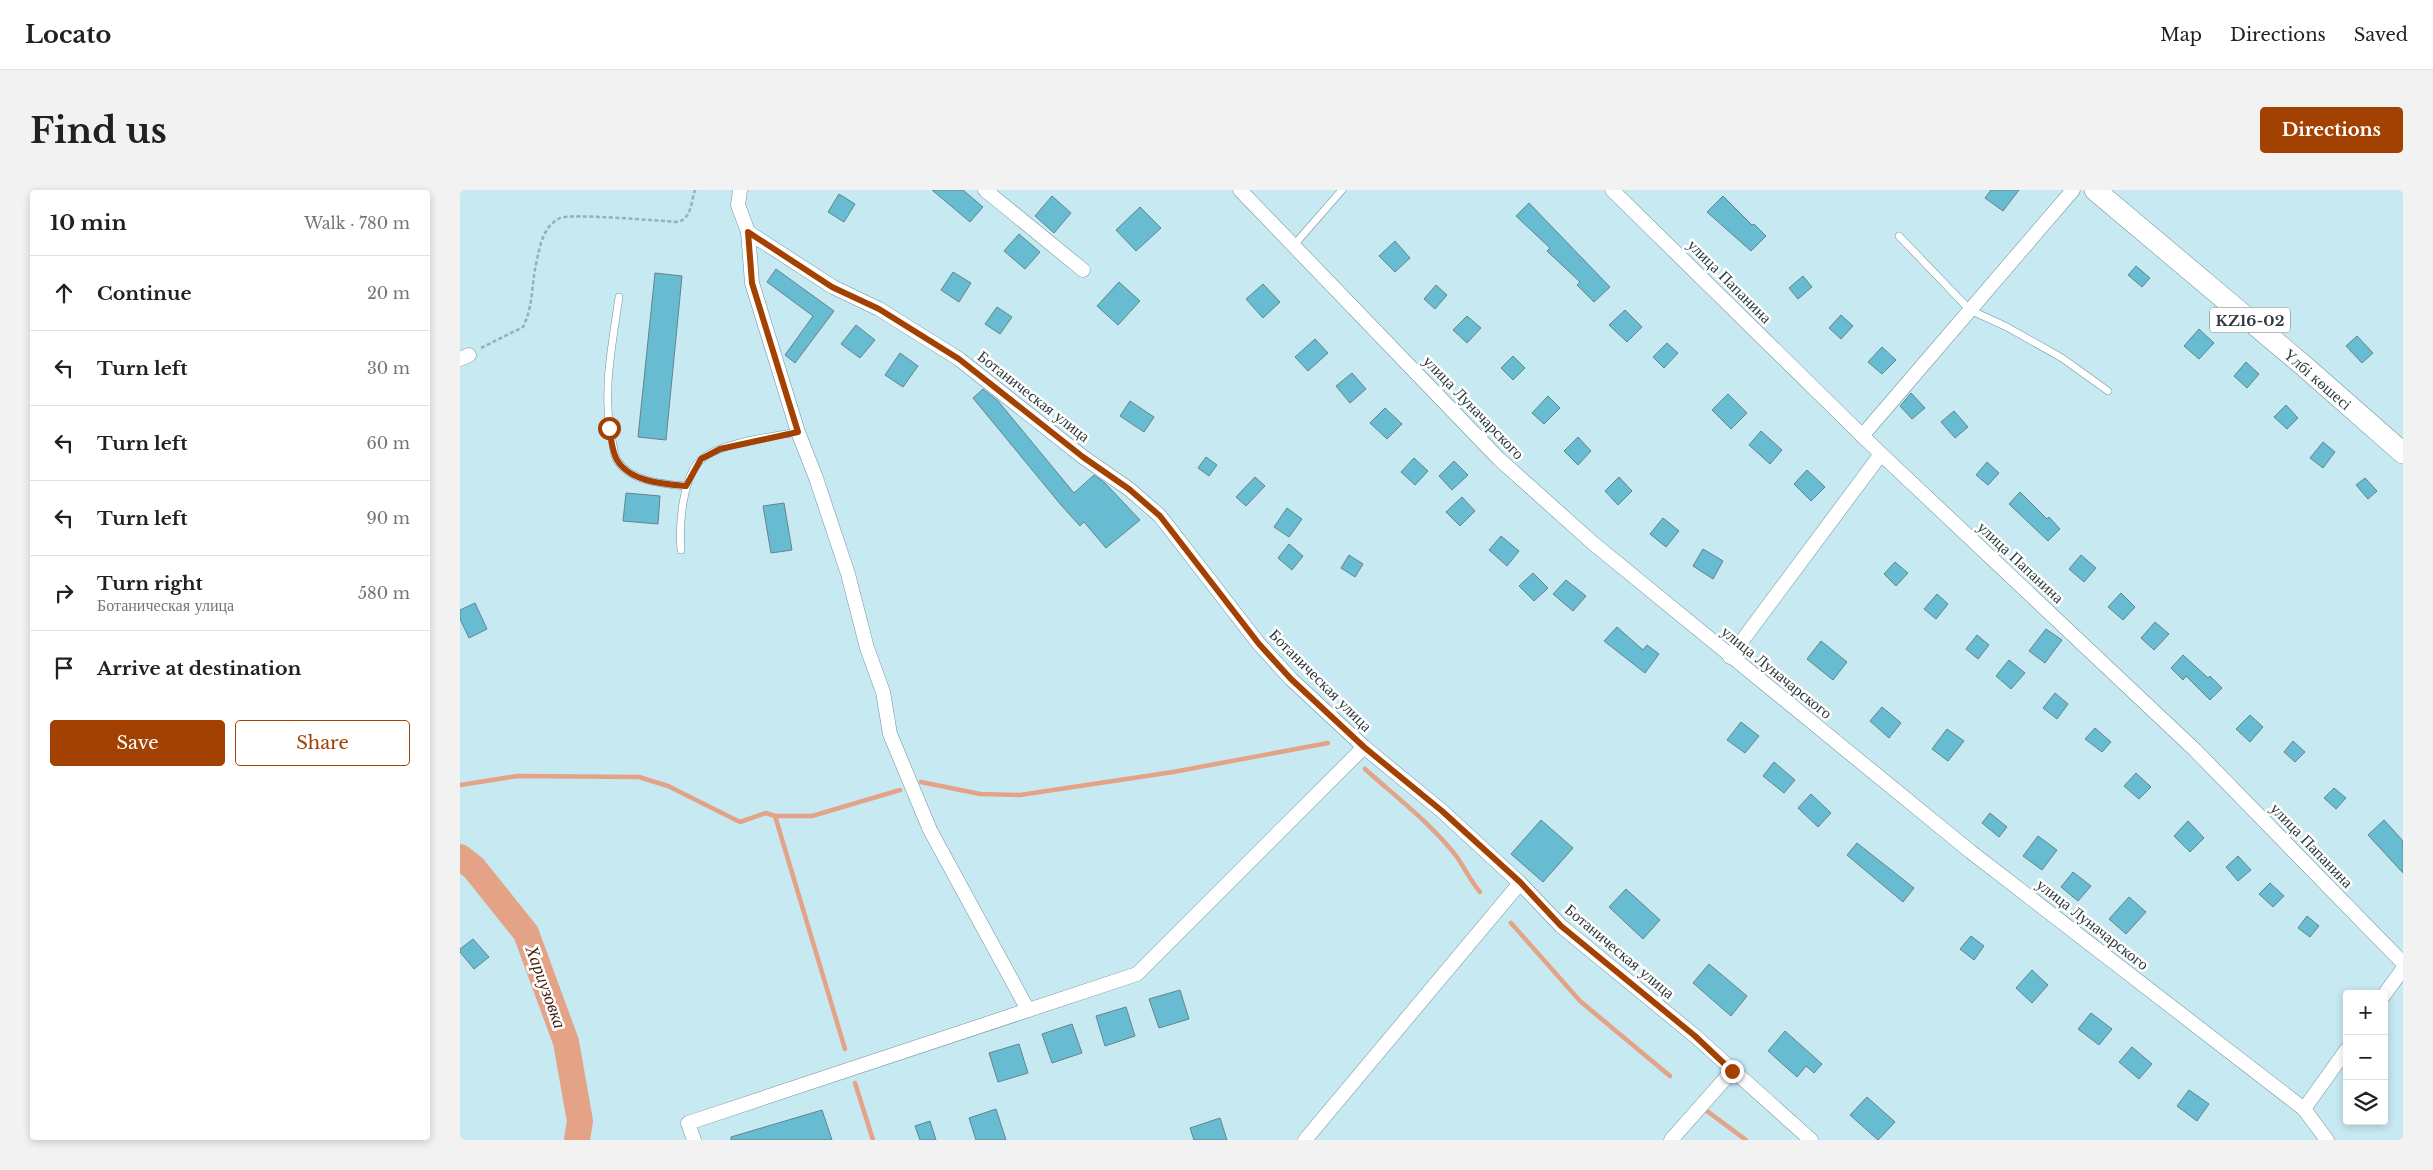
<!DOCTYPE html>
<html lang="en">
<head>
<meta charset="utf-8">
<style>
	body { margin:0; font-family:"Libre Baskerville",serif; background:#f2f2f2; color:#202124 }
	.controls { position:absolute; right:15px; bottom:15px; display:grid; overflow:hidden; border-radius:5px; box-shadow:0 2px 8px #0003 }
	.controls button { width:45px; height:45px; display:grid; place-items:center; padding:0; border:0; border-bottom:1px solid #e0e0e0; background:#fff; color:#202124; font:25px sans-serif }
	.stop { position:absolute; width:15px; height:15px; margin:-11px; border:4px solid #a34103; border-radius:50%; background:#fff }
	.stop.end { background:#a34103; border-color:#fff; box-shadow:0 1px 5px #0008 }
	.list { margin:0; padding:0; list-style:none }
	h2 { display:flex; justify-content:space-between; align-items:center; height:65px; margin:0; padding:0 20px; font-size:21px }
	h2 small { font-size:16px; font-weight:400; color:#757577 }
	.list li { display:grid; grid-template-columns:32px 1fr auto; gap:15px; align-items:center; box-sizing:border-box; height:75px; padding:0 20px; border-top:1px solid #e0e0e0 }
	.list b { display:block; font-size:19px; white-space:nowrap }
	.list p { margin:0; font-size:16px; white-space:nowrap; color:#757577 }
	.list em { font-size:16px; font-style:normal; color:#757577 }
	.actions { display:flex; gap:10px; padding:15px 20px }
	.actions a { flex:1; padding:11px 0; border:1px solid #a34103; border-radius:5px; text-align:center; font-size:18px; color:#a34103 }
	.actions .main { background:#a34103; color:#fff }
	.icon { flex:none; width:28px; height:28px; fill:none; stroke:currentColor; stroke-width:2; stroke-linecap:round; stroke-linejoin:round }
	.map { position:relative; flex:none; width:1943px; height:950px; overflow:hidden; border-radius:5px }
	header { display:flex; align-items:center; gap:30px; box-sizing:border-box; height:70px; padding:0 25px; background:#fff; border-bottom:1px solid #e0e0e0 }
	header strong { font-size:24px }
	nav { display:flex; gap:28px; margin-inline-start:auto; font-size:18px }
	.intro { display:flex; align-items:center; justify-content:space-between; box-sizing:border-box; height:120px; padding:0 30px }
	h1 { margin:0; font-size:35px }
	.button { padding:12px 22px; border-radius:5px; background:#a34103; color:#fff; font-size:18px; font-weight:700 }
	main { display:flex; gap:30px; padding:0 30px }
	aside { flex:1; background:#fff; border-radius:5px; box-shadow:0 2px 8px #0003 }
	.map>svg:first-child { display:block }
</style>
</head>
<body>
<header>
<strong>Locato</strong>
<nav><a>Map</a><a>Directions</a><a>Saved</a></nav>
</header>
<div class="intro"><h1>Find us</h1><a class="button">Directions</a></div>
<main>
<aside>
<h2>10 min<small>Walk · 780 m</small></h2>
<ul class="list">
<li><svg class="icon" aria-label="ahead" viewBox="0 0 24 24"><path d="M12 20V5M6 11l6-6 6 6"/></svg><div><b>Continue</b></div><em>20 m</em></li>
<li><svg class="icon" aria-label="left" viewBox="0 0 24 24"><path d="M17 20v-9H6M10 6l-5 5 5 5"/></svg><div><b>Turn left</b></div><em>30 m</em></li>
<li><svg class="icon" aria-label="left" viewBox="0 0 24 24"><path d="M17 20v-9H6M10 6l-5 5 5 5"/></svg><div><b>Turn left</b></div><em>60 m</em></li>
<li><svg class="icon" aria-label="left" viewBox="0 0 24 24"><path d="M17 20v-9H6M10 6l-5 5 5 5"/></svg><div><b>Turn left</b></div><em>90 m</em></li>
<li><svg class="icon" aria-label="right" viewBox="0 0 24 24"><path d="M7 20v-9h11M14 6l5 5-5 5"/></svg><div><b>Turn right</b><p>Ботаническая улица</p></div><em>580 m</em></li>
<li><svg class="icon" aria-label="arrive" viewBox="0 0 24 24"><path d="M6 21V4h12l-3 4 3 4H6"/></svg><div><b>Arrive at destination</b></div></li>
</ul>
<div class="actions"><a class="main">Save</a><a>Share</a></div>
</aside>
<div class="map">
<svg width="1943" height="950" viewBox="0 0 1943 950">
	<rect width="100%" height="100%" fill="#c7e9f2"/>
	<g fill="none" stroke-linecap="round" stroke-linejoin="round">
		<g stroke="#e4a386" stroke-width="4.5">
			<path d="M905 579C936 607 972 634 997 667 1005 679 1011 691 1020 702"/>
			<polyline points="461,592 520,604 560,605 713,582 868,553"/>
			<polyline points="0,595 57,586 179,587 208,596 280,632 306,623 315,626 352,626 440,600"/>
			<polyline points="315,626 385,859"/>
			<polyline points="1051,733 1120,811 1210,886"/>
			<polyline points="395,893 413,950"/>
			<polyline points="1243,918 1286,950"/>
		</g>
		<polyline stroke="#e4a386" stroke-width="26" points="0,667 14,678 66,743 106,852 120,931 117,950"/>
	</g>
	<g fill="#67bcd1" stroke="#64848c">
		<polygon points="472,0 503,0 523,17 510,32"/>
		<polygon points="1531,0 1559,0 1543,21 1525,8"/>
		<polygon points="379,4 395,14 384,32 368,22"/>
		<polygon points="592,6 611,23 594,43 575,26"/>
		<polygon points="1263,6 1292,35 1294,34 1306,46 1291,61 1247,22"/>
		<polygon points="1069,13 1150,97 1134,112 1117,95 1120,92 1087,61 1090,58 1056,26"/>
		<polygon points="680,17 701,38 676,61 656,40"/>
		<polygon points="559,44 580,62 565,79 544,61"/>
		<polygon points="935,51 950,68 935,82 919,66"/>
		<polygon points="1676,76 1690,88 1682,97 1668,85"/>
		<polygon points="316,79 374,121 335,173 325,165 353,126 307,92"/>
		<polygon points="493,82 511,93 499,112 481,100"/>
		<polygon points="195,83 222,86 206,250 178,247"/>
		<polygon points="1343,86 1352,97 1338,109 1329,98"/>
		<polygon points="659,92 680,111 658,135 637,116"/>
		<polygon points="803,94 820,112 803,128 786,109"/>
		<polygon points="976,95 987,105 975,119 964,109"/>
		<polygon points="537,117 552,127 540,144 525,134"/>
		<polygon points="1165,120 1182,137 1167,152 1149,135"/>
		<polygon points="1381,125 1393,136 1381,149 1369,138"/>
		<polygon points="1007,126 1021,138 1007,153 993,140"/>
		<polygon points="396,135 415,150 400,168 381,154"/>
		<polygon points="1739,139 1754,153 1739,169 1724,156"/>
		<polygon points="1897,146 1913,163 1902,173 1886,156"/>
		<polygon points="855,149 868,163 848,181 835,167"/>
		<polygon points="1207,153 1218,163 1204,178 1193,167"/>
		<polygon points="1422,157 1436,170 1422,184 1408,172"/>
		<polygon points="440,163 458,176 443,197 425,185"/>
		<polygon points="1053,166 1065,178 1053,190 1041,178"/>
		<polygon points="1786,172 1799,184 1787,198 1774,186"/>
		<polygon points="892,183 906,199 890,213 876,196"/>
		<polygon points="523,199 538,211 614,303 634,285 645,293 680,330 646,358 624,332 620,336 601,315 513,208"/>
		<polygon points="1451,203 1465,218 1452,229 1440,216"/>
		<polygon points="1268,204 1287,223 1271,239 1252,220"/>
		<polygon points="1088,206 1100,218 1084,234 1072,223"/>
		<polygon points="670,211 694,227 684,242 660,226"/>
		<polygon points="1826,215 1838,228 1827,239 1814,227"/>
		<polygon points="925,218 942,234 927,249 910,233"/>
		<polygon points="1494,221 1508,237 1495,248 1481,232"/>
		<polygon points="1301,241 1322,260 1310,274 1289,255"/>
		<polygon points="1118,247 1131,261 1118,275 1104,261"/>
		<polygon points="1863,252 1875,262 1863,278 1850,268"/>
		<polygon points="746,267 757,275 749,286 738,278"/>
		<polygon points="954,268 968,281 955,295 941,282"/>
		<polygon points="994,271 1008,285 992,300 979,286"/>
		<polygon points="1527,272 1539,283 1528,295 1516,285"/>
		<polygon points="1347,280 1365,297 1351,311 1334,294"/>
		<polygon points="795,287 805,296 786,316 776,307"/>
		<polygon points="1159,287 1172,301 1158,315 1145,301"/>
		<polygon points="1905,288 1917,301 1908,309 1896,295"/>
		<polygon points="1560,302 1587,329 1589,327 1600,339 1588,351 1549,314"/>
		<polygon points="166,303 200,306 198,334 163,331"/>
		<polygon points="1002,307 1015,321 1000,336 986,322"/>
		<polygon points="324,313 332,360 311,363 303,316"/>
		<polygon points="827,318 842,329 829,347 814,337"/>
		<polygon points="1203,328 1219,341 1206,357 1190,344"/>
		<polygon points="1041,346 1059,361 1047,376 1029,360"/>
		<polygon points="829,354 843,366 832,380 818,368"/>
		<polygon points="1243,359 1263,371 1253,389 1233,376"/>
		<polygon points="889,365 903,374 895,387 881,378"/>
		<polygon points="1621,365 1636,378 1624,392 1609,379"/>
		<polygon points="1435,372 1448,383 1436,396 1424,384"/>
		<polygon points="1073,383 1088,398 1074,411 1059,396"/>
		<polygon points="1106,390 1126,406 1113,421 1093,404"/>
		<polygon points="1661,403 1675,417 1663,430 1648,417"/>
		<polygon points="1477,404 1488,414 1476,429 1464,419"/>
		<polygon points="15,413 27,439 9,448 0,429 0,420"/>
		<polygon points="1695,432 1709,444 1694,460 1681,448"/>
		<polygon points="1157,437 1183,460 1187,455 1199,464 1185,483 1144,451"/>
		<polygon points="1586,439 1602,450 1585,473 1569,461"/>
		<polygon points="1517,445 1529,455 1518,469 1506,459"/>
		<polygon points="1361,451 1387,472 1373,490 1347,469"/>
		<polygon points="1723,465 1748,488 1750,486 1762,498 1750,510 1726,486 1723,490 1711,478"/>
		<polygon points="1549,470 1565,483 1551,499 1536,486"/>
		<polygon points="1595,503 1608,514 1597,529 1583,518"/>
		<polygon points="1422,517 1441,533 1429,548 1410,531"/>
		<polygon points="1790,525 1803,537 1790,552 1776,539"/>
		<polygon points="1281,532 1299,546 1285,563 1267,550"/>
		<polygon points="1635,538 1651,552 1642,562 1625,549"/>
		<polygon points="1487,539 1504,551 1488,571 1472,559"/>
		<polygon points="1833,551 1845,562 1835,572 1824,562"/>
		<polygon points="1314,572 1335,590 1324,603 1303,586"/>
		<polygon points="1676,583 1691,597 1679,609 1664,596"/>
		<polygon points="1874,598 1886,608 1876,619 1864,608"/>
		<polygon points="1351,604 1371,623 1358,637 1338,618"/>
		<polygon points="1530,623 1547,637 1539,647 1522,633"/>
		<polygon points="1081,630 1113,658 1083,692 1051,664"/>
		<polygon points="1924,630 1943,651 1943,683 1908,645"/>
		<polygon points="1728,631 1744,648 1730,662 1714,646"/>
		<polygon points="1578,646 1597,660 1582,680 1563,666"/>
		<polygon points="1397,653 1454,698 1443,712 1387,665"/>
		<polygon points="1778,666 1791,680 1778,691 1766,677"/>
		<polygon points="1613,682 1631,696 1618,711 1601,697"/>
		<polygon points="1810,693 1824,706 1813,717 1799,704"/>
		<polygon points="1166,699 1200,730 1183,749 1149,717"/>
		<polygon points="1669,707 1686,722 1666,744 1649,729"/>
		<polygon points="1847,726 1859,736 1850,747 1838,738"/>
		<polygon points="1511,746 1524,756 1514,770 1500,759"/>
		<polygon points="13,749 29,767 14,779 0,762 0,759"/>
		<polygon points="1249,774 1287,806 1271,826 1233,793"/>
		<polygon points="1572,780 1588,795 1572,813 1556,798"/>
		<polygon points="720,800 729,829 699,838 689,809"/>
		<polygon points="666,817 675,846 645,856 636,826"/>
		<polygon points="1631,823 1652,839 1639,855 1618,839"/>
		<polygon points="612,834 622,863 592,873 582,844"/>
		<polygon points="1325,841 1362,874 1354,883 1346,876 1337,887 1308,861"/>
		<polygon points="559,854 568,883 538,892 529,863"/>
		<polygon points="1672,857 1692,874 1679,889 1659,872"/>
		<polygon points="1729,900 1749,914 1737,931 1717,916"/>
		<polygon points="1407,907 1435,932 1418,950 1390,925"/>
		<polygon points="536,919 546,950 516,950 509,928"/>
		<polygon points="362,920 372,950 271,950 271,947"/>
		<polygon points="760,928 767,950 734,950 730,938"/>
		<polygon points="470,931 476,950 460,950 455,936"/>
	</g>
	<g fill="none" stroke-linecap="round" stroke-linejoin="round">
		<defs>
			<g id="lane">
				<polyline points="1439,46 1510,120 1547,137 1602,168 1648,201"/>
				<polyline points="834,55 882,0"/>
				<path d="M159 107C152 156 141 206 153 255 154 259 154 266 157 270 170 292 204 294 226 296"/>
				<path d="M221 360C219 336 222 286 242 269 260 253 313 246 338 242"/>
			</g>
			<g id="street">
				<polyline points="280,0 278,15 288,42 292,93 338,242 356,288 388,384 407,458 423,502 430,544 470,640 568,820"/>
				<polyline points="525,0 623,80"/>
				<polyline points="780,0 1039,269 1134,354 1511,662 1844,919 1867,950"/>
				<polyline points="1152,0 1421,264 1735,560 1943,773"/>
				<polyline points="288,42 373,97 419,119 499,169 623,267 669,299 700,326 799,454 831,489 904,557 982,621 1060,693 1101,736 1235,846 1351,950"/>
				<polyline points="0,169 9,165"/>
				<polyline points="1402,246 1613,0"/>
				<polyline points="1270,467 1421,264"/>
				<polyline points="1924,805 1943,779"/>
				<polyline points="1844,919 1887,859"/>
				<polyline points="234,950 228,933 677,784 904,557"/>
				<polyline points="845,950 1060,693"/>
				<polyline points="1211,950 1272,881"/>
			</g>
			<polyline id="primary" points="1635,0 1844,176 1943,263"/>
		</defs>
		<use href="#lane" stroke="#72919a" stroke-width="8"/>
		<use href="#street" stroke="#72919a" stroke-width="15"/>
		<use href="#primary" stroke="#72919a" stroke-width="22"/>
		<path stroke="#95b0b7" stroke-width="2.5" stroke-dasharray="4 2.5" stroke-linecap="butt" d="M21 158 63 137C74 115 71 93 77 70 80 54 84 36 100 28 110 23 200 31 218 32 232 28 231 11 235 0"/>
		<use href="#lane" stroke="#fff" stroke-width="7"/>
		<use href="#street" stroke="#fff" stroke-width="14"/>
		<use href="#primary" stroke="#fff" stroke-width="21"/>
	</g>
	<g fill="none" stroke-linecap="round" stroke-linejoin="round">
		<path stroke="#a34103" stroke-width="6" d="M149 238C151 247 152 262 157 270 170 292 204 294 226 296L241 269 260 259 338 242 292 93 288 42 372 97 419 119 499 169 623 267 669 299 700 326 799 454 831 489 904 557 982 621 1060 692 1101 736 1235 846 1272 881"/>
	</g>
	<g text-anchor="middle" dominant-baseline="central" stroke-width="5" stroke-linejoin="round" paint-order="stroke">
		<rect fill="#fff" stroke="#6c7577" stroke-width="1" x="1750" y="117.5" width="80" height="25" rx="4"/>
		<g font-size="15" font-weight="bold" fill="#2d3a3d">
			<text x="1790" y="130">KZ16-02</text>
		</g>
		<g font-size="16" fill="#2d3a3d" stroke="#fff">
			<text transform="translate(1270 91) rotate(45)">улица Папанина</text>
			<text transform="translate(1858 189) rotate(41)">Үлбі көшесі</text>
			<text transform="translate(574 206) rotate(38)">Ботаническая улица</text>
			<text transform="translate(1014 217) rotate(46)">улица Луначарского</text>
			<text transform="translate(1561 372) rotate(43)">улица Папанина</text>
			<text transform="translate(1317 482) rotate(39)">улица Луначарского</text>
			<text transform="translate(861 490) rotate(45)">Ботаническая улица</text>
			<text transform="translate(1852 655) rotate(46)">улица Папанина</text>
			<text transform="translate(1633 734) rotate(38)">улица Луначарского</text>
			<text transform="translate(1160 761) rotate(40)">Ботаническая улица</text>
		</g>
		<g font-size="18" font-style="italic" fill="#451b07" stroke="#fff">
			<text transform="translate(86 797) rotate(70)">Хариузовка</text>
		</g>
	</g>
</svg>
<div class="controls">
<button>+</button>
<button>−</button>
<button><svg class="icon" aria-label="layers" viewBox="0 0 24 24"><path d="M12 4l9 5-9 5-9-5zM3 14l9 5 9-5"/></svg></button>
</div>
<div class="stop" style="left:149px;top:238px"></div>
<div class="stop end" style="left:1272px;top:881px"></div>
</div>
</main>
</body>
</html>
